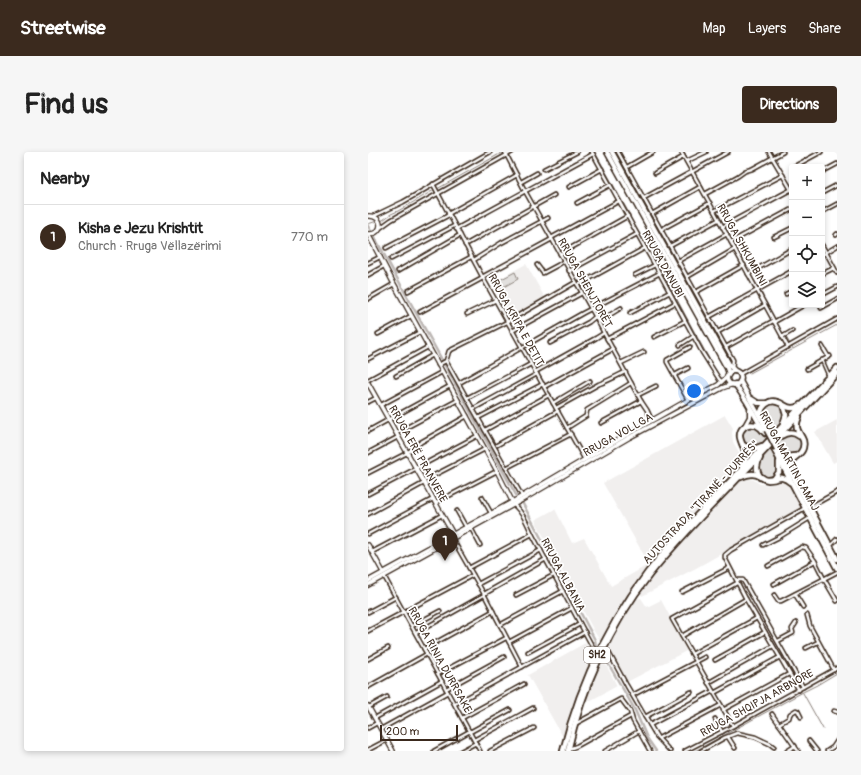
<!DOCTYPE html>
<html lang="en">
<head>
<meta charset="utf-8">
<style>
	body { margin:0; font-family:Pangolin,sans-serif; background:#f6f6f6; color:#222 }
	.controls { position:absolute; right:12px; top:12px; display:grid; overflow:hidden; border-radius:4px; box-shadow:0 2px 6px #0003 }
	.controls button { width:36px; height:36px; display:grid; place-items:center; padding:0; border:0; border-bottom:1px solid #e0e0e0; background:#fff; color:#222; font:20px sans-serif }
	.scale { position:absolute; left:12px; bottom:10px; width:78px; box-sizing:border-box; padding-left:4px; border:2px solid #3b2a1e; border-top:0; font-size:11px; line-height:14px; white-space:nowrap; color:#3b2a1e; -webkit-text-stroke:3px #fff; paint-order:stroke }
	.you { position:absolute; left:326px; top:239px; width:14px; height:14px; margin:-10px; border:3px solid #fff; border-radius:50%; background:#1a73e8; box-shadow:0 0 0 6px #1a73e833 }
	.badge { display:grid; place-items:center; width:26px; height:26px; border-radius:50%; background:#3b2a1e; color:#fff; font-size:13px; font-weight:700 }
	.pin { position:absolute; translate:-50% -33px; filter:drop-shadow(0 1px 2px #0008) }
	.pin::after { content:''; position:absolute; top:21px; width:14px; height:12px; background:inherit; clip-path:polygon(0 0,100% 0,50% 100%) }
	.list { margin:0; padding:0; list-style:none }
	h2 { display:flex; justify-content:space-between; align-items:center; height:52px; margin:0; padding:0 16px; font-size:17px }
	h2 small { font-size:13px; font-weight:400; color:#767676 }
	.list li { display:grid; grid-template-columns:26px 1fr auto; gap:12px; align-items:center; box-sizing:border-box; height:64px; padding:0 16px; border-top:1px solid #e0e0e0 }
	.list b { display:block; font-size:15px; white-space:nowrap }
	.list p { margin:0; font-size:13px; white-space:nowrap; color:#767676 }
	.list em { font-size:13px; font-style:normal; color:#767676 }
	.icon { flex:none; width:22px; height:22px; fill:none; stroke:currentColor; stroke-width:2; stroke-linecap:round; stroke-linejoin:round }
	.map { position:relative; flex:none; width:469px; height:599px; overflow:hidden; border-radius:4px }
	header { display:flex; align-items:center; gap:24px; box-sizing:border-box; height:56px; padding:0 20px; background:#3b2a1e; color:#fff }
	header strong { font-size:19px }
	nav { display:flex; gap:22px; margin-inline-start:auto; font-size:14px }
	.intro { display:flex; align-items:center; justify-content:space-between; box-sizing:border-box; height:96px; padding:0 24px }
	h1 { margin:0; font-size:28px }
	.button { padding:10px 18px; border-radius:4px; background:#3b2a1e; color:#fff; font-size:14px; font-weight:700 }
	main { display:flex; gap:24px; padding:0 24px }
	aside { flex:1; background:#fff; border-radius:4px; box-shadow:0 2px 6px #0003 }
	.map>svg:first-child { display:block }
</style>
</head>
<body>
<header>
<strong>Streetwise</strong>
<nav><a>Map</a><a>Layers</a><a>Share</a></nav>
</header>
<div class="intro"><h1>Find us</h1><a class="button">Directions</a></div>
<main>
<aside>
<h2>Nearby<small></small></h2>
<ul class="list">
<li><span class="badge">1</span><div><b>Kisha e Jezu Krishtit</b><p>Church · Rruga Vëllazërimi</p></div><em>770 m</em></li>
</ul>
</aside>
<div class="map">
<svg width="469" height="599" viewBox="0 0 469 599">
	<rect width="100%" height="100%" fill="#fff"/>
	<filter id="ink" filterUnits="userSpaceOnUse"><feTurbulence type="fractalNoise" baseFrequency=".025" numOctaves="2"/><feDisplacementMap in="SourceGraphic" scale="8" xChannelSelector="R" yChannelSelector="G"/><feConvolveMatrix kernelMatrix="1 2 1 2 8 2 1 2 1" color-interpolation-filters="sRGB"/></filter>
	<g filter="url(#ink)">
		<g fill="#f1efee">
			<polygon points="158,112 177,146 143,165 124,131"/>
			<polygon points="357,263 365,276 364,281 365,290 374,305 371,316 339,349 283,413 281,412 235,331"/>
			<polygon points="469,268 469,309 465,311 447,280"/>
			<polygon points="372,327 380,327 386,328 392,332 399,333 409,330 420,331 435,356 328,416 274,444 272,441 291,415 324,378"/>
			<polygon points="187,357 204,391 216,386 243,434 278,414 281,416 249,458 232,488 227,481 167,368"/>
			<polygon points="273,446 279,455 293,448 320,498 259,530 239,496 251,472 267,447"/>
			<polygon points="219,490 235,507 249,534 205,558 196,587 160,523"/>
		</g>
		<g fill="#e2e0de" stroke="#8e857e">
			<polygon points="147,120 150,127 130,138 126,131"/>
			<path d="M403 251C409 252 414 252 416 259 418 268 409 274 403 280 396 268 388 261 403 251Z"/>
			<path d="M381 274C392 275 393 279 398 287 391 294 387 298 377 294L373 283 378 276Z"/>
			<path d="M424 282C438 290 437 300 421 304L414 300 408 291 416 284Z"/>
			<path d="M403 297 411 310 412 316 406 325C399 327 394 324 390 318L393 307Z"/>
		</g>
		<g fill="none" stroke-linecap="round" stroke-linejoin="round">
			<g stroke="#887e77" stroke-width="1">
				<polyline points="227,0 262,63"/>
				<polyline points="316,0 320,7"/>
				<polyline points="321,10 324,16"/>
				<polyline points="333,31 336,36"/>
				<polyline points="69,37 135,0"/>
				<polyline points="339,43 341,47"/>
				<polyline points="342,48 346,55"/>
				<polyline points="349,59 356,73"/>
				<polyline points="12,69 15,68 23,62 30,59 66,38"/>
				<polyline points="0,72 9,69"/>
				<polyline points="357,75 364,88"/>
				<path d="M276 89C300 129 321 171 344 212"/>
				<polyline points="366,90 368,95"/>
				<polyline points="378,113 381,119"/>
				<polyline points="386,128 390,135"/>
				<polyline points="392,138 395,144"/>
				<polyline points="418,185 422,192"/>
				<polyline points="424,195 425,197 469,173"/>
				<polyline points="382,221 424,198"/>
				<polyline points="435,541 455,577"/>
				<polyline points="327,599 435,540 449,533 469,521"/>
			</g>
			<g stroke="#bcb6b3" stroke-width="2.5">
				<polyline points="0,74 4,81"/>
				<polyline points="6,84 148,343 154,350 227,488 228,495"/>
				<polyline points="237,506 267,558 279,586 288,599"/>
			</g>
			<defs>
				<g id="street">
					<path d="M137 0 157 39 217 146C224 158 230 169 236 181L273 249 279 258 284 269"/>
					<polyline points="224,0 277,96 287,113 334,200 351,227 354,230"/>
					<polyline points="250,0 365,208 364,216"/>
					<polyline points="313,0 346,59 420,195"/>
					<polyline points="401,0 424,39"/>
					<polyline points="319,9 338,0"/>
					<polyline points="259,15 285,0"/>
					<polyline points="425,15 453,0"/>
					<polyline points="176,17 209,0"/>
					<polyline points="454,20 469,12"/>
					<polyline points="287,21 315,5"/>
					<polyline points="153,30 169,21"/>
					<polyline points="65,32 115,126 217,308"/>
					<polyline points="201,35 234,17"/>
					<polyline points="454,41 469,33"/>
					<polyline points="337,42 370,24 377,19 384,17 415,0"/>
					<polyline points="276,46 360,0"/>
					<polyline points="209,51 242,33"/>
					<polyline points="346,59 415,23"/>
					<polyline points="454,60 469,52"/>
					<polyline points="80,62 149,23"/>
					<polyline points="284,62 332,35"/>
					<polyline points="6,64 35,50 122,0"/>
					<polyline points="354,75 424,37"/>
					<polyline points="12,76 23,68 144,0"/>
					<polyline points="88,77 225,2"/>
					<polyline points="294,77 342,51"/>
					<polyline points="468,83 469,82"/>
					<polyline points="406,85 424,76"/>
					<polyline points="183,86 251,49"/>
					<polyline points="363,90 424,57"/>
					<polyline points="97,93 186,43"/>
					<polyline points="454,93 469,121"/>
					<polyline points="302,94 350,68"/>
					<polyline points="18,96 81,63"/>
					<polyline points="192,102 260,64"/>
					<polyline points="454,103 469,94"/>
					<polyline points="23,107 86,74"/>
					<polyline points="106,108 133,91 180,66"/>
					<polyline points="310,109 359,82"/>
					<polyline points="0,111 12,105"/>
					<polyline points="169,113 175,121 190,113 196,109"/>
					<polyline points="30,119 92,83"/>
					<polyline points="201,119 269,82"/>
					<polyline points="380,122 424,97"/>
					<polyline points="454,122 466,116"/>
					<polyline points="0,123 16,114"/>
					<polyline points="267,123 287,113"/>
					<polyline points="114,125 184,87"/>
					<polyline points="319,125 367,97"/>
					<polyline points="210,133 277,96"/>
					<polyline points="40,139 103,105"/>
					<polyline points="328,140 376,113"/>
					<polyline points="418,142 424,139"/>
					<polyline points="454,143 469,135"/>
					<polyline points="0,147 26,132"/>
					<polyline points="453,156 469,147"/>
					<polyline points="52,160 115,126"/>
					<polyline points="262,161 302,140"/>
					<polyline points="99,162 128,148"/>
					<polyline points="341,165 424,119"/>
					<polyline points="230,170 253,156"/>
					<polyline points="406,170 436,153"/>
					<polyline points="144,179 214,141"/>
					<polyline points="350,180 397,153"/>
					<polyline points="10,182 43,164"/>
					<polyline points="286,185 317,169"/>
					<polyline points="414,185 424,179"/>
					<polyline points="239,187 307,151"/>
					<polyline points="182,191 221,170 227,165"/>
					<polyline points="312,193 326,184"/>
					<polyline points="454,194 460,204"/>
					<polyline points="358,195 405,169"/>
					<polyline points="0,207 52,180"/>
					<polyline points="454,208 461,224"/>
					<polyline points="78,209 105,257 154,344"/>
					<polyline points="253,211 276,200"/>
					<polyline points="70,213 78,209 81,199 139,170 208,130"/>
					<polyline points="439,217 462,204"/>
					<polyline points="167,220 228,186 236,181"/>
					<polyline points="372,222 469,167"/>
					<polyline points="307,223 320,216"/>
					<polyline points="28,224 65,203"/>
					<polyline points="0,228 60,195"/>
					<polyline points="91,231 162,191 215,161 292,121"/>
					<polyline points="176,235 245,197"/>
					<polyline points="270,243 288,234"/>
					<polyline points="99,246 163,212"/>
					<polyline points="320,248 299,210 299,208 322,195"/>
					<polyline points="0,250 8,246"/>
					<polyline points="185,251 222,229"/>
					<polyline points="13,253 74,220"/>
					<path d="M188 256 231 232C240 229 249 224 257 220"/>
					<polyline points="105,257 169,222"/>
					<polyline points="110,266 175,232"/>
					<polyline points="233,271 273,249"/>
					<polyline points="199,276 218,264 219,258 263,231"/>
					<polyline points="117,278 181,243"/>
					<polyline points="0,279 82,234"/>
					<polyline points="28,281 90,248"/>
					<polyline points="129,293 190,259"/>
					<polyline points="0,301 30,285"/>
					<polyline points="138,316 203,282"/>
					<polyline points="0,321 39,301 53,290 99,264"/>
					<polyline points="55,329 117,297"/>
					<polyline points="0,342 109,284"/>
					<polyline points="114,345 123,361"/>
					<polyline points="67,351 129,319"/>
					<path d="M146 353C155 361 159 371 164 382L223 492 229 502"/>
					<polyline points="442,355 469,340"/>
					<polyline points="89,359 98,375"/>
					<polyline points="0,362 56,331"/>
					<polyline points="103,376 112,393"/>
					<polyline points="0,382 65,347"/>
					<polyline points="84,386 116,442 154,515"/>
					<polyline points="395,393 413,384 442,366"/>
					<polyline points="462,394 469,387"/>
					<polyline points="4,400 74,363"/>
					<polyline points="400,414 434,395 438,396 447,409 456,427 469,449"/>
					<polyline points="101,416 164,382"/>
					<polyline points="16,424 112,599"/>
					<polyline points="369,428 375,428 376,430 435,535"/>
					<polyline points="110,432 173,398"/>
					<polyline points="406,432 447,409"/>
					<polyline points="314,440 361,416"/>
					<polyline points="116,442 178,407"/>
					<polyline points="427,442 435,455"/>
					<polyline points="148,443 186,423"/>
					<polyline points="406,443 410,449 413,449 469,420"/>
					<polyline points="0,460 28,445"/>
					<polyline points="439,463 442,474 466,518"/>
					<polyline points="132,473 195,439"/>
					<polyline points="44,474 72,459"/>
					<polyline points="0,479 105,423"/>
					<polyline points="48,481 116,443"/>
					<polyline points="314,484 378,447"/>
					<polyline points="410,489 425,481 424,477 428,471"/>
					<polyline points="141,490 204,456"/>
					<polyline points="438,496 450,490"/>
					<polyline points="56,497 125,459"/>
					<polyline points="236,497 241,501 259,534 289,585 302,599"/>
					<polyline points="160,500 212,472"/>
					<polyline points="324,502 389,466"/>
					<polyline points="0,507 20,496"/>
					<polyline points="347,508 397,480"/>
					<polyline points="70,522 138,486"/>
					<polyline points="340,531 405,494"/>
					<polyline points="0,535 59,502"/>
					<polyline points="78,537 136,505"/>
					<polyline points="431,538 378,447 357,406 357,403 363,398 437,356"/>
					<polyline points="346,541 412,505"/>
					<polyline points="265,543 337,505"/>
					<polyline points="87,552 217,480"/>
					<polyline points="1,555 19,545"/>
					<polyline points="355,558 421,522"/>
					<polyline points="466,559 469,560"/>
					<polyline points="404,562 430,599"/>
					<polyline points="277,565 323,540"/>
					<polyline points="7,566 74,529"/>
					<polyline points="94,566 156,532"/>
					<polyline points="347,567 354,580"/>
					<polyline points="207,572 253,547 262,559 265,569 282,599"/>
					<polyline points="411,572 421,566 422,562 428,558 430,559 433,565"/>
					<polyline points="282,573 345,539"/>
					<polyline points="365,574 304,467 369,431"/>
					<polyline points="0,576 9,571"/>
					<polyline points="13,577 80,540"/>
					<polyline points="102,580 142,558"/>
					<polyline points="360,585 367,596"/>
					<polyline points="291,586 353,553"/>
					<polyline points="106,588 165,556"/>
					<polyline points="441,589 449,599"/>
					<polyline points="201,597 209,594 263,564"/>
					<polyline points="0,598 19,588"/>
					<polyline points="66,599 102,579"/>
					<polyline points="93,599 108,591"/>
					<polyline points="122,599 166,576"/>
					<polyline points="237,599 271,579"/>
					<polyline points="317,599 365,574 469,516"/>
					<polyline points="333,599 356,586 369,581 387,585 402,592 406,595"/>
					<polyline points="419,599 427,594"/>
					<polyline points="459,599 465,595 469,589"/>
				</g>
				<g id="secondary">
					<path d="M0 64C16 63 16 83 0 82"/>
					<polyline points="0,82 26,132 129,319 144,349"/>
					<polyline points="0,231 85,382"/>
					<polyline points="0,393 15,420"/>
					<polyline points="0,429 146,349 260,282 320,248 350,233 360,224"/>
					<polyline points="0,433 154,348 262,285 354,236 365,232"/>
					<polyline points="0,554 25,599"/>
				</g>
				<g id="primary">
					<polyline points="239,0 359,216 361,222"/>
					<polyline points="244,0 362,214 367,219"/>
					<circle cx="366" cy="226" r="7"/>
					<polyline points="372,229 393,267"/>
					<polyline points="367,232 379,250 395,278"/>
					<polyline points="382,246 390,251 400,251"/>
					<polyline points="377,274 382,265 382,258"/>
				</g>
				<g id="highway">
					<polyline points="415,272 418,263 415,253"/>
					<path d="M399 278C397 274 394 269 393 264 392 255 401 247 409 250 415 251 418 256 424 256 427 256 430 255 432 253"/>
					<path d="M413 284C419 280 425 279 431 284"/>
					<path d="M375 293C382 298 387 297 394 294"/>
					<polyline points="409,297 425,324 469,407"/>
					<polyline points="407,299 469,416"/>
					<path d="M412 301C416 305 421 305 427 304"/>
					<path d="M392 306C388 313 388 318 392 325"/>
					<path d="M374 315C376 311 378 307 378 303 377 293 366 284 376 275 379 272 383 272 388 273 392 275 395 278 397 281"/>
					<path d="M424 320C420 302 432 307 435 296 439 283 423 281 431 265"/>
					<path d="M373 325C379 322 385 320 392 324 395 326 396 328 400 328 410 328 413 322 422 330"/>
					<polyline points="406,327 411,320 411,310"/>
					<path d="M195 599C213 526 248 456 297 399 321 370 348 344 374 317 406 284 437 249 469 216"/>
					<path d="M200 599C214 536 242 473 282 422 312 385 345 352 378 318 409 286 439 253 469 221"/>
				</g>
			</defs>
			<use href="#street" stroke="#3b2a1e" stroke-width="5.5"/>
			<use href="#secondary" stroke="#3b2a1e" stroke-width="6"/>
			<use href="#primary" stroke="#3b2a1e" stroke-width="7"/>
			<use href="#highway" stroke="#3b2a1e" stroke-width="8"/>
			<use href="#street" stroke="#fff" stroke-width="2.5"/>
			<use href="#secondary" stroke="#fff" stroke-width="3.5"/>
			<use href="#primary" stroke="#fff" stroke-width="4"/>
			<use href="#highway" stroke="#fff" stroke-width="4.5"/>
			<defs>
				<polyline id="highway-bridge" points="399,278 409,297"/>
			</defs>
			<use href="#highway-bridge" stroke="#3b2a1e" stroke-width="8" stroke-linecap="butt"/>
			<use href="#highway-bridge" stroke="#fff" stroke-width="4.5"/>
		</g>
	</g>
	<g text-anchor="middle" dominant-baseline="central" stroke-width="3.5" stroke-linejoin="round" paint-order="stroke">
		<rect fill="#fff" stroke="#766a62" stroke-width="1" x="216" y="495" width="26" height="16" rx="3"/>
		<g font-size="10" font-weight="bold" fill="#3b2a1e">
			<text x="229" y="503">SH2</text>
		</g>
		<g font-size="11" fill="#3b2a1e" stroke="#fff">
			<text transform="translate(374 93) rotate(61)">RRUGA SHKUMBINI</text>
			<text transform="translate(295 112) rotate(61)">RRUGA DANUBI</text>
			<text transform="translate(217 131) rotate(61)">RRUGA SHENJTORËT</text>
			<text transform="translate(148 168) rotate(61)">RRUGA KRIPA E DETIT</text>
			<text transform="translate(250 283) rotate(-29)">RRUGA VOLLGA</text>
			<text transform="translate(50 302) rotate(61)">RRUGA ERË PRANVERE</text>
			<text transform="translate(421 309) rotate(61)">RRUGA MARTIN CAMAJ</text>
			<text transform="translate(333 350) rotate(-47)">AUTOSTRADA "TIRANË - DURRËS"</text>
			<text transform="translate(195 423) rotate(62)">RRUGA ALBANIA</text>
			<text transform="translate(72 508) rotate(61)">RRUGA RINIA DURRSAKE</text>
			<text transform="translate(389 551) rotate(-29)">RRUGA SHQIPJA ARBNORE</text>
		</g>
	</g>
</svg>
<div class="controls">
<button>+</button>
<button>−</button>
<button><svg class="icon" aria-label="locate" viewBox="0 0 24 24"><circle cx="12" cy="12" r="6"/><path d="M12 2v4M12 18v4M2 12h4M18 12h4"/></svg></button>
<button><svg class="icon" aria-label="layers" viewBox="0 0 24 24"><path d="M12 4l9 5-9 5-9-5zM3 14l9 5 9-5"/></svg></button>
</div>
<div class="scale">200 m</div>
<div class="you"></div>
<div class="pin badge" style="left:77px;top:409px">1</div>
</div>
</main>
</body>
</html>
